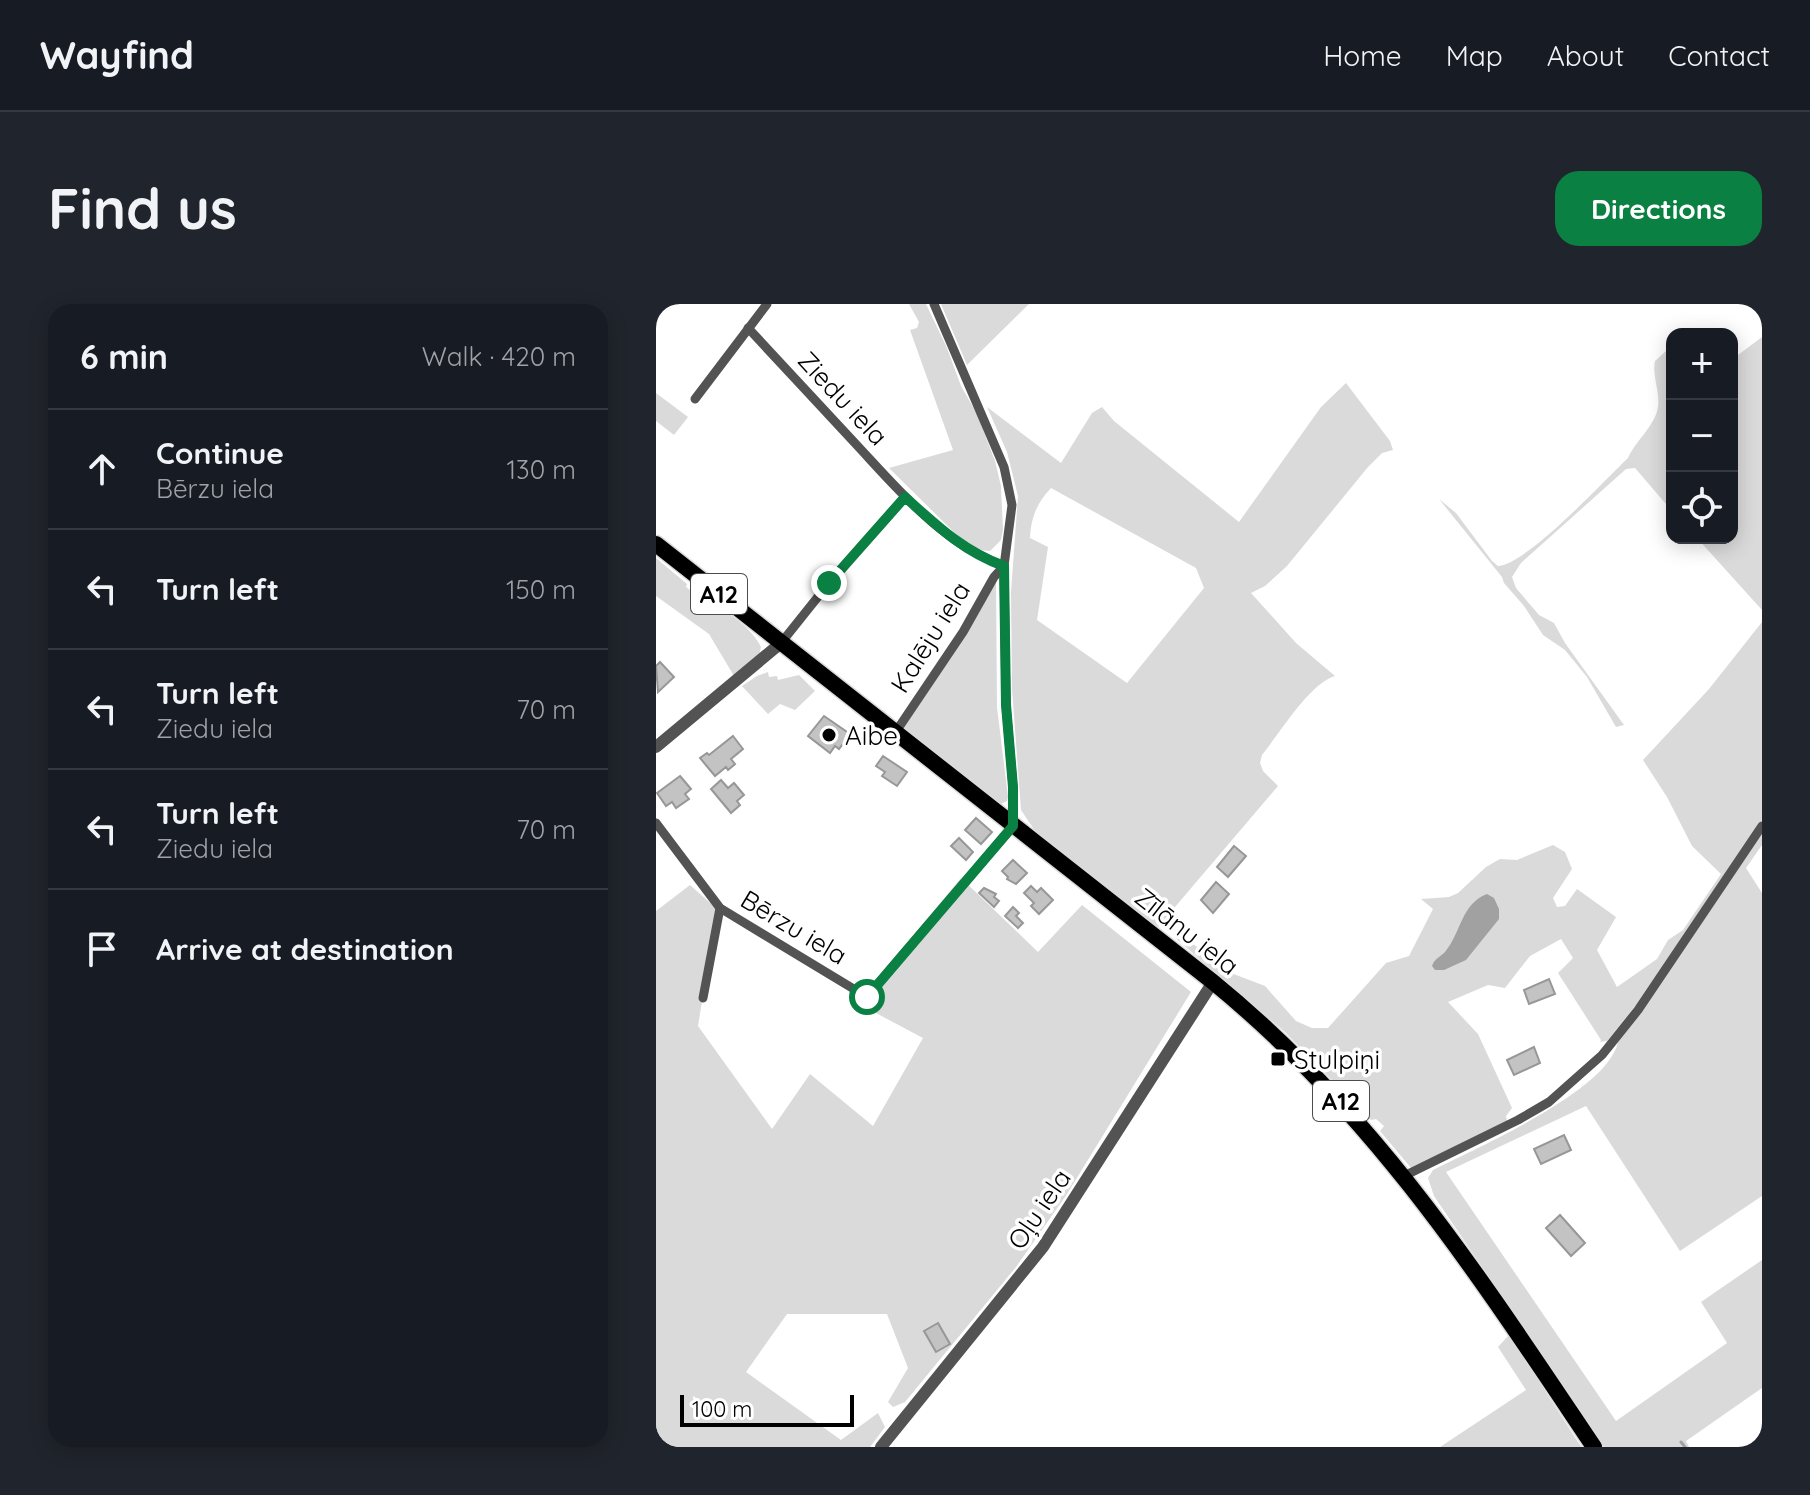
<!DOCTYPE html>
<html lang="en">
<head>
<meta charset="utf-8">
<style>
	body { margin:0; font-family:Quicksand,sans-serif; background:#20242c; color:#f1f3f6 }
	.controls { position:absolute; right:24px; top:24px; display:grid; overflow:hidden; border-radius:16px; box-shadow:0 4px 20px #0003 }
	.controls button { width:72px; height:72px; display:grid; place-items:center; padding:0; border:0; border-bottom:2px solid #363941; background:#171b24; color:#f1f3f6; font:40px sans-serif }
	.scale { position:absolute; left:24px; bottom:20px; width:174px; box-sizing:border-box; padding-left:8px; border:4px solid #000; border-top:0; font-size:22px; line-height:28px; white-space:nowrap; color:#000; -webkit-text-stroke:6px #fff; paint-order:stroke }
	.stop { position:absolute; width:24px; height:24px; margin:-18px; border:6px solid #0b8043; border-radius:50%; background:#fff }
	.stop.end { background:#0b8043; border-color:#fff; box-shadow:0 2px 8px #0008 }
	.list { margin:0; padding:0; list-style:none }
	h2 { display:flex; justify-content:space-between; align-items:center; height:104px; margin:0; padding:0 32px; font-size:34px }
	h2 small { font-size:26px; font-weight:400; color:#9ea1a6 }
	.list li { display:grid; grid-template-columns:52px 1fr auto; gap:24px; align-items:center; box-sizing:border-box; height:120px; padding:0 32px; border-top:2px solid #363941 }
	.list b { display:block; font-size:30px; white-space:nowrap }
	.list p { margin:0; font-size:26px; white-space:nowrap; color:#9ea1a6 }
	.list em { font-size:26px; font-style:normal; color:#9ea1a6 }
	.icon { flex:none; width:44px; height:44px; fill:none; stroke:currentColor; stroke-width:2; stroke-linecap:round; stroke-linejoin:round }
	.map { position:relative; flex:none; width:1106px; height:1143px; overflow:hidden; border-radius:24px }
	header { display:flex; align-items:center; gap:48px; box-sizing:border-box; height:112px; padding:0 40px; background:#171b24; border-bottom:2px solid #363941 }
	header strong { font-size:38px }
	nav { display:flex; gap:44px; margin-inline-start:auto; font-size:28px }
	.intro { display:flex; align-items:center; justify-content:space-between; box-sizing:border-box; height:192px; padding:0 48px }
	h1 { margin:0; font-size:56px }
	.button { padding:20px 36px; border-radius:24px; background:#0b8043; color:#fff; font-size:28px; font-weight:700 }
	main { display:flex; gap:48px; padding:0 48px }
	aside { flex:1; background:#171b24; border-radius:24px; box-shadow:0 4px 20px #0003 }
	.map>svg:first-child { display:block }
</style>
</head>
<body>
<header>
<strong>Wayfind</strong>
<nav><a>Home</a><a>Map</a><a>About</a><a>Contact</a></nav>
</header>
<div class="intro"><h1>Find us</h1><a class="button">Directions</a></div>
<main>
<aside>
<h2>6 min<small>Walk · 420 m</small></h2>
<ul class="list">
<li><svg class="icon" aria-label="ahead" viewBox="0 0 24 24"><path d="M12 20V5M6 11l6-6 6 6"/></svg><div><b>Continue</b><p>Bērzu iela</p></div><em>130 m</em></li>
<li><svg class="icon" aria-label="left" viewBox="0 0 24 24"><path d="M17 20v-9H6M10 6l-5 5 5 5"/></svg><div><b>Turn left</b></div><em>150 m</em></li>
<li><svg class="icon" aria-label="left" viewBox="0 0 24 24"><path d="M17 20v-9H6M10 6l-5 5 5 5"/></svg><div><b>Turn left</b><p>Ziedu iela</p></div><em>70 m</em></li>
<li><svg class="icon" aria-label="left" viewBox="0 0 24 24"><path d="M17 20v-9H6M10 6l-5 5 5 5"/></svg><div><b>Turn left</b><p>Ziedu iela</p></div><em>70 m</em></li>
<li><svg class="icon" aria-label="arrive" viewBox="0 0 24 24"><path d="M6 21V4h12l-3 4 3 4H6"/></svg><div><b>Arrive at destination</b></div></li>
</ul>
</aside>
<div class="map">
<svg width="1106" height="1143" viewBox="0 0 1106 1143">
	<rect width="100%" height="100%" fill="#fff"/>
	<g fill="#dadada" fill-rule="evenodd">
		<polygon points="253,0 270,0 291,44 305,82 321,110 339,157 345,182 347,226 345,236 334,247 321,246 312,242 233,164 297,146 254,26 261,24 263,18"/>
		<polygon points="285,0 373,0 311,61"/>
		<polygon points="1106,33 1106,306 1041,234 1076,234 1076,52 1082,51"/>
		<path d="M1016 46V207L979 164 970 165 865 259 856 273 860 284 883 311 898 319 909 339 968 421 960 423 931 373 909 346 887 331 868 302 848 279 846 273 783 195 800 209 836 257 842 262C870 261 949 176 972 154 980 136 999 122 1002 103 1004 88 996 72 999 57L1010 47Z"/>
		<path d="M690 79 734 137 737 146 726 149 712 163 631 262 609 282 595 289 640 339 679 372C654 379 623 430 606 451L604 459 607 467 622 482 502 623 381 530 365 506 356 385 355 288 362 192 351 148 331 103 405 159 436 109 446 103 458 117 583 218 665 103ZM395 184 540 264 548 284 471 379 381 316 392 243 374 234C375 213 381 199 395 184Z"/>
		<polygon points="0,89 32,113 18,131 0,117"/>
		<path d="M0 254 31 280 30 283 43 293 45 291C65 305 94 320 105 343L103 352 78 372 53 330 0 292Z"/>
		<polygon points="340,274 341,403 352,493 351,497 345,500 249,427 248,423 311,328"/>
		<polygon points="1106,318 1106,516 979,702 951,737 944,738 945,736 902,669 917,654 905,635 874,652 849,684 832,681 792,698 822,730 856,804 850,812 851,817 755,864 724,827 728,822 720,815 715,816 629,728 518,633 519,626 575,669 609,682 640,717 656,724 672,724 730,659 753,652 777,605 765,595 793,593 802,589 830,563 844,555 861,556 897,541 909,548 916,565 897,594 901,603 909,602 921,585 960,613 941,646 961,683 1001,655 1012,636 1027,626 1065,570 1036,542 1011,493 987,456 1053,385"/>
		<polygon points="112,368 113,373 121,372 122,376 143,371 159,387 139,406 124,400 112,410 86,382 101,372"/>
		<path d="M1106 530V541L1090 564 1106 589V892L1024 947 930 802 790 868 960 1117 1071 1039 1045 998 1106 956V1084L1030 1137 1033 1143H948L778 892 772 874 777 866C820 844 952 787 962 738Z"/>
		<polygon points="305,574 382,648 426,601 535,688 411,890 360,963 249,1098 237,1103 232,1098 252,1064 231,1010 131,1010 90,1068 185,1136 222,1109 229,1123 214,1143 0,1143 0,607 34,581 61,605 42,722 116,825 154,770 217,822 267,734 201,699"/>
		<polygon points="853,1031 922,1138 926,1143 784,1143 870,1086 842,1043"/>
	</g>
	<path fill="#a1a1a1" d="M831 590 838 594 843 605V615L810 656 788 666H779L776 662C779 654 783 654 789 648 805 629 805 600 831 590Z"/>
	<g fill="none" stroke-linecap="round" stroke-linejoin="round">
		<polyline stroke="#a1a1a1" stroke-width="3" points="1025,1138 1029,1143"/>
	</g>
	<g fill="#c3c3c3" stroke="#979797" stroke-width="2">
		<polygon points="4,358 18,373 2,388 0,362"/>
		<polygon points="168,412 194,430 183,445 179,442 174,449 152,432"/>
		<polygon points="77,432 87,445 75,455 79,460 72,466 70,463 59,472 44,454 51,449 53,451"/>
		<polygon points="227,452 251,468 241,482 226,472 229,468 220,462"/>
		<polygon points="24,472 35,485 29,490 33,495 20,504 16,498 10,502 1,489"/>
		<polygon points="65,476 72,484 78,479 88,491 81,497 84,501 75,509 55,485"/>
		<polygon points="320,514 336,528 325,540 309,526"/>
		<polygon points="303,534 317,548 310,556 295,542"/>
		<polygon points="578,542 590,552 572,573 561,563"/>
		<polygon points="357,556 371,569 360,580 351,575 352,573 346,567"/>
		<polygon points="560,578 573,590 557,609 545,596"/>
		<polygon points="375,582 381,588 385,584 397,596 383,610 375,602 378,599 368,589"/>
		<polygon points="328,584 340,590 338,593 343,597 338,603 323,589"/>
		<polygon points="357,603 363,609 360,612 367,619 362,624 349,612"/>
		<polygon points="893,675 899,690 873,700 868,686"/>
		<polygon points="878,743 884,759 858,771 851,756"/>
		<polygon points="908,831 915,846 885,860 878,845"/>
		<polygon points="904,911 929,939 915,952 890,924"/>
		<polygon points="282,1019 294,1040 280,1048 268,1027"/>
	</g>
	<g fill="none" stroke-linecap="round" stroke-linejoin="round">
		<defs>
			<path id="trunk" d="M0 240 557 678C719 810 823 972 938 1143"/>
		</defs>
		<use href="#trunk" stroke="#dbdbdb" stroke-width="19"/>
		<g stroke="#535353" stroke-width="9">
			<path d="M92 24C127 62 162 99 197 137 241 184 285 239 348 262L338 273 307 328 239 429"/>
			<polyline points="39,95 111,0"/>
			<polyline points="125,339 173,279 249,193"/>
			<polyline points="0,519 64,604 211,693 357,522 357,483 350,401 348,262 356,201 348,163 278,0"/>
			<polyline points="47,694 64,604"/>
			<polyline points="748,872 862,816 893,798 946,751 982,706 1106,522"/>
		</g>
		<g stroke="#535353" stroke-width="12">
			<polyline points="0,443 125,339"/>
			<polyline points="225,1143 387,943 557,678"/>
		</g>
		<use href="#trunk" stroke="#000" stroke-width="16"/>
	</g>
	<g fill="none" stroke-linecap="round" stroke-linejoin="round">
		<path stroke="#0b8043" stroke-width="10" d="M173 279 249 193C280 221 308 248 348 262L350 401 357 483V522L211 693"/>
	</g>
	<g fill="#000" stroke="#fff" stroke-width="3">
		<circle cx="173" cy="431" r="8"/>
		<rect x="614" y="747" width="16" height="16" rx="4"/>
	</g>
	<g text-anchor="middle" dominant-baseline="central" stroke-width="7" stroke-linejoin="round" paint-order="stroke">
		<g fill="#fff" stroke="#4c4c4c" stroke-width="2">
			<rect x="35" y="270" width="56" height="40" rx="6"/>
			<rect x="657" y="777" width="56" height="40" rx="6"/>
		</g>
		<g font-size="24" font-weight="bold" fill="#000">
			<text x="63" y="290">A12</text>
			<text x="685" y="797">A12</text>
		</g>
		<g font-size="26" fill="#000" stroke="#fff">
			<text transform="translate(187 94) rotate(47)">Ziedu iela</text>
			<text transform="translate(274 333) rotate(-58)">Kalēju iela</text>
			<text transform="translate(138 623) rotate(31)">Bērzu iela</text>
			<text transform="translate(531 627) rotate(38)">Zīlānu iela</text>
			<text transform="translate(383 905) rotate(-56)">Oļu iela</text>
		</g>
		<g font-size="26" fill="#000" stroke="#fff" text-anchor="start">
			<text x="189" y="431">Aibe</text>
			<text x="638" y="755">Stulpiņi</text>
		</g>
	</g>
</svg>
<div class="controls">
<button>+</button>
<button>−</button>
<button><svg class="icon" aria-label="locate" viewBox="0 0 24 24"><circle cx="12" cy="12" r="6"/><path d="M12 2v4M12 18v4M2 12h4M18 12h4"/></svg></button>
</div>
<div class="scale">100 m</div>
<div class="stop" style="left:211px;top:693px"></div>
<div class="stop end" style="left:173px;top:279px"></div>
</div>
</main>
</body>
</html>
